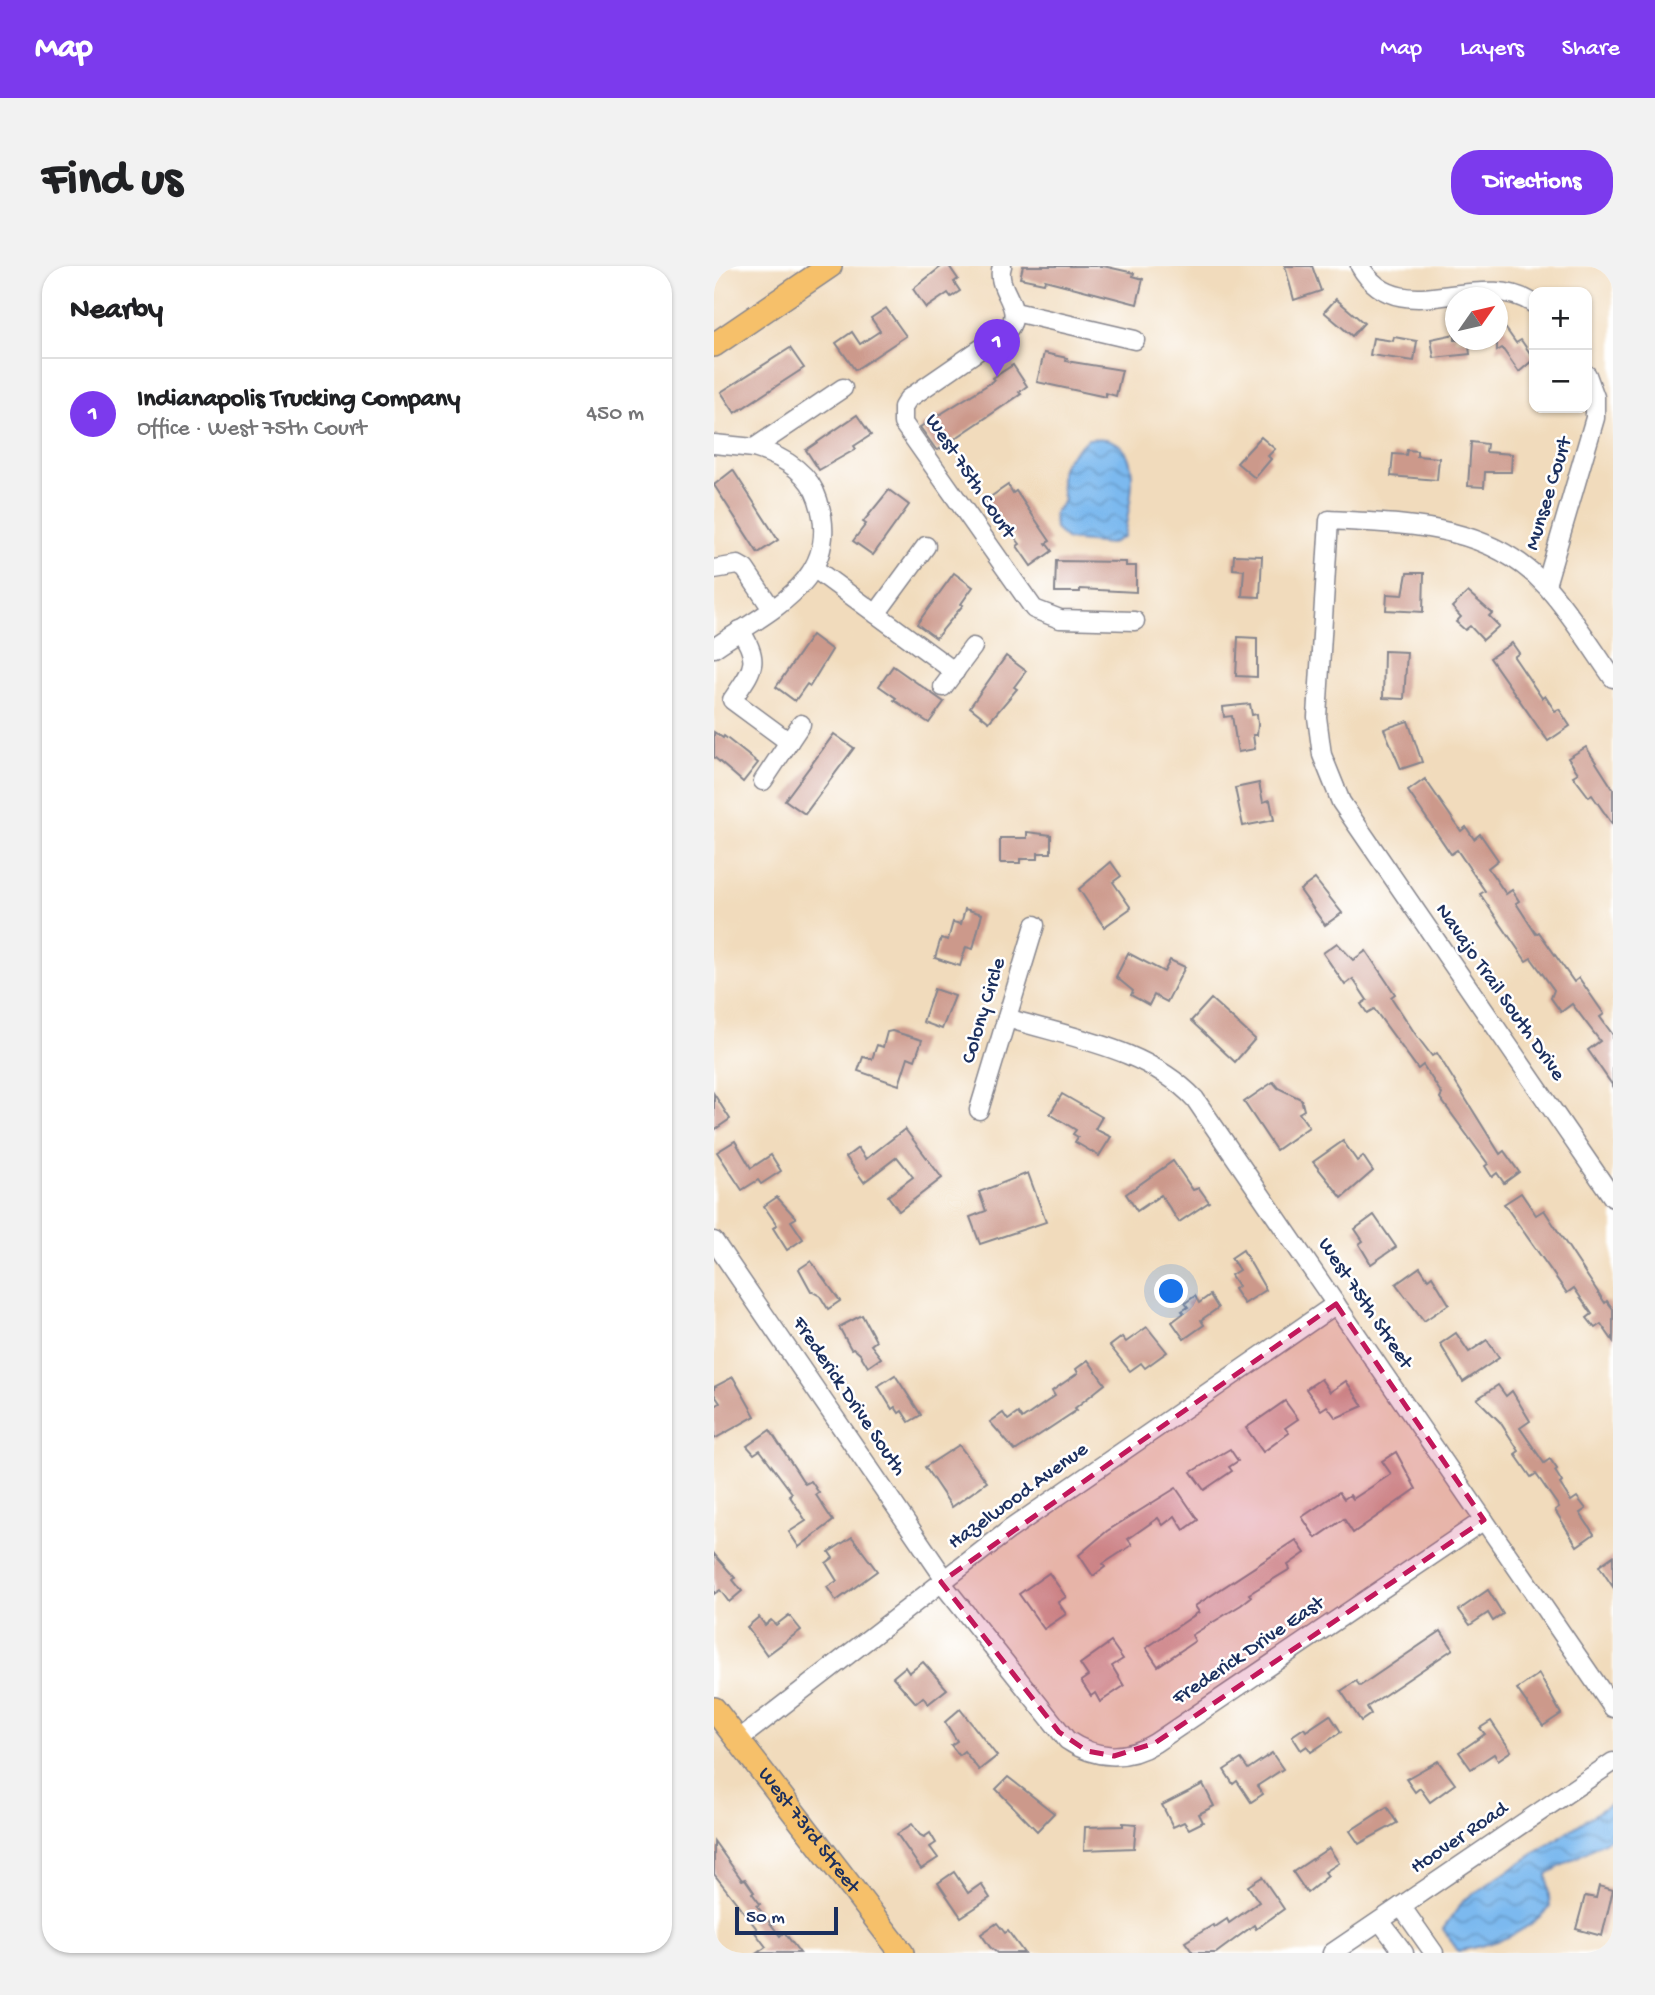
<!DOCTYPE html>
<html lang="en">
<head>
<meta charset="utf-8">
<style>
	body { margin:0; font-family:"Gochi Hand",sans-serif; background:#f2f2f2; color:#202124 }
	.controls { position:absolute; right:21px; top:21px; display:grid; overflow:hidden; border-radius:14px; box-shadow:0 2px 5px #0004 }
	.controls button { width:63px; height:63px; display:grid; place-items:center; padding:0; border:0; border-bottom:2px solid #e0e0e0; background:#fff; color:#202124; font:35px sans-serif }
	.compass { position:absolute; left:731px; top:21px; width:63px; height:63px; border-radius:50%; background:#fff; box-shadow:0 2px 5px #0004; rotate:56deg }
	.scale { position:absolute; left:21px; bottom:18px; width:103px; box-sizing:border-box; padding-left:7px; border:4px solid #1b2f5e; border-top:0; font-size:19px; line-height:24px; white-space:nowrap; color:#1b2f5e; -webkit-text-stroke:5px #fff; paint-order:stroke }
	.you { position:absolute; left:458px; top:1026px; width:24px; height:24px; margin:-18px; border:5px solid #fff; border-radius:50%; background:#1a73e8; box-shadow:0 0 0 10px #1a73e833 }
	.badge { display:grid; place-items:center; width:46px; height:46px; border-radius:50%; background:#7c3aed; color:#fff; font-size:23px; font-weight:700 }
	.pin { position:absolute; translate:-50% -58px; filter:drop-shadow(0 2px 4px #0008) }
	.pin::after { content:''; position:absolute; top:37px; width:24px; height:21px; background:inherit; clip-path:polygon(0 0,100% 0,50% 100%) }
	.list { margin:0; padding:0; list-style:none }
	h2 { display:flex; justify-content:space-between; align-items:center; height:91px; margin:0; padding:0 28px; font-size:30px }
	h2 small { font-size:23px; font-weight:400; color:#757577 }
	.list li { display:grid; grid-template-columns:46px 1fr auto; gap:21px; align-items:center; box-sizing:border-box; height:112px; padding:0 28px; border-top:2px solid #e0e0e0 }
	.list b { display:block; font-size:26px; white-space:nowrap }
	.list p { margin:0; font-size:23px; white-space:nowrap; color:#757577 }
	.list em { font-size:23px; font-style:normal; color:#757577 }
	.map { position:relative; flex:none; width:899px; height:1687px; overflow:hidden; border-radius:28px }
	header { display:flex; align-items:center; gap:42px; box-sizing:border-box; height:98px; padding:0 35px; background:#7c3aed; color:#fff }
	header strong { font-size:33px }
	nav { display:flex; gap:38px; margin-inline-start:auto; font-size:24px }
	.intro { display:flex; align-items:center; justify-content:space-between; box-sizing:border-box; height:168px; padding:0 42px }
	h1 { margin:0; font-size:49px }
	.button { padding:18px 32px; border-radius:28px; background:#7c3aed; color:#fff; font-size:24px; font-weight:700 }
	main { display:flex; gap:42px; padding:0 42px }
	aside { flex:1; background:#fff; border-radius:28px; box-shadow:0 2px 5px #0004 }
	.map>svg:first-child { display:block }
</style>
</head>
<body>
<header>
<strong>Map</strong>
<nav><a>Map</a><a>Layers</a><a>Share</a></nav>
</header>
<div class="intro"><h1>Find us</h1><a class="button">Directions</a></div>
<main>
<aside>
<h2>Nearby<small></small></h2>
<ul class="list">
<li><span class="badge">1</span><div><b>Indianapolis Trucking Company</b><p>Office · West 75th Court</p></div><em>450 m</em></li>
</ul>
</aside>
<div class="map">
<svg width="899" height="1687" viewBox="0 0 899 1687">
	<defs>
		<pattern id="water-waves" width="16" height="10" patternUnits="userSpaceOnUse" patternTransform="scale(1.75)"><rect width="16" height="10" fill="#7cb9ef"/><path d="M0 5q4-4 8 0t8 0" fill="none" stroke="#6597c5"/></pattern>
	</defs>
	<rect width="100%" height="100%" fill="#fff"/>
	<filter id="ink" filterUnits="userSpaceOnUse"><feTurbulence type="fractalNoise" baseFrequency=".0143" numOctaves="2"/><feDisplacementMap in="SourceGraphic" scale="14" xChannelSelector="R" yChannelSelector="G"/><feConvolveMatrix kernelMatrix="1 2 1 2 8 2 1 2 1" color-interpolation-filters="sRGB"/></filter>
	<filter id="wash" filterUnits="userSpaceOnUse"><feTurbulence type="fractalNoise" baseFrequency=".00686" numOctaves="4" result="noise"/><feDisplacementMap in="SourceGraphic" scale="28" xChannelSelector="R" yChannelSelector="G"/><feGaussianBlur stdDeviation="1.57" result="paint"/><feColorMatrix in="noise" values="0 0 0 0 0 0 0 0 0 0 0 0 0 0 0 0 0 1.4 0 .05"/><feComposite in="paint" operator="in"/></filter>
	<g filter="url(#wash)">
		<rect width="100%" height="100%" fill="#f1dbbc"/>
		<g fill="url(#water-waves)" stroke="#4c74a6" stroke-width="2">
			<path d="M374 173C380 173 390 171 396 174 432 186 414 244 410 270L396 278 353 274 341 263 340 247 350 235C342 200 348 196 374 173Z"/>
			<path d="M899 1536V1571L833 1608 836 1641C808 1670 784 1677 744 1685L729 1663 750 1634Z"/>
		</g>
		<g id="blocks">
			<g fill="#cc998b">
				<polygon points="228,0 235,0 244,13 240,16 246,25 237,31 234,27 212,42 199,23"/>
				<polygon points="309,0 389,0 420,7 419,10 429,13 423,38 331,14 330,17 306,12"/>
				<polygon points="571,0 598,0 607,25 580,34"/>
				<polygon points="622,33 650,57 638,70 610,46"/>
				<polygon points="172,42 192,70 141,104 122,77 138,66 146,78 166,65 157,52"/>
				<polygon points="790,60 802,77 807,74 820,93 805,106 788,82 783,85 783,65"/>
				<polygon points="741,68 741,74 754,74 756,88 720,92 717,73"/>
				<polygon points="680,71 703,75 700,95 656,89 659,72 679,75"/>
				<polygon points="76,82 90,102 21,147 7,126"/>
				<polygon points="330,87 353,92 352,95 408,104 402,130 392,127 392,131 323,116"/>
				<polygon points="299,99 313,120 305,126 307,128 224,184 221,182 206,161 281,114 279,112"/>
				<polygon points="143,149 157,169 140,180 142,183 105,204 92,184"/>
				<polygon points="547,171 561,183 554,190 557,193 541,212 523,197"/>
				<polygon points="757,176 773,178 772,186 798,188 797,206 771,206 770,221 754,220"/>
				<polygon points="693,184 703,185 703,190 725,192 723,214 677,210 679,188 692,189"/>
				<polygon points="19,204 64,274 44,287 0,219"/>
				<polygon points="294,219 299,227 302,225 336,275 332,277 338,285 317,300 303,280 306,278 272,234"/>
				<polygon points="175,224 195,239 159,289 139,275 152,258 149,256"/>
				<polygon points="520,289 548,290 546,331 528,330 530,304 519,303"/>
				<polygon points="342,295 412,296 412,300 422,300 422,326 366,323 366,326 341,326"/>
				<polygon points="240,307 259,321 247,338 249,339 222,372 203,358"/>
				<polygon points="693,307 710,307 709,346 672,344 673,328 689,329"/>
				<polygon points="754,326 778,347 775,350 785,360 769,374 756,360 751,364 742,356 747,351 738,341"/>
				<polygon points="98,369 118,384 96,420 93,418 81,435 62,421"/>
				<polygon points="524,371 543,372 543,411 522,410"/>
				<polygon points="798,377 805,387 800,391 828,432 831,430 841,445 845,443 856,460 834,475 776,392"/>
				<polygon points="670,385 693,386 690,433 669,432"/>
				<polygon points="292,390 312,405 300,421 303,423 275,456 256,441"/>
				<polygon points="179,400 230,436 215,457 180,434 182,432 165,420"/>
				<polygon points="536,438 538,449 543,448 544,458 543,469 539,469 541,483 524,486 518,450 510,451 509,441"/>
				<polygon points="694,455 708,496 687,503 670,463"/>
				<polygon points="0,466 9,472 10,470 44,497 29,516 0,491"/>
				<polygon points="120,468 140,482 91,548 71,534"/>
				<polygon points="872,481 899,523 899,559 878,529 875,531 859,510 864,507 854,492"/>
				<polygon points="711,513 747,565 752,561 760,573 766,568 784,594 774,602 792,628 798,624 805,635 802,637 822,668 825,666 860,716 865,712 890,748 886,751 899,769 899,820 874,784 886,775 858,738 847,746 837,732 840,724 817,692 812,695 766,628 771,625 743,584 737,588 694,525"/>
				<polygon points="545,517 549,536 556,534 560,554 529,560 521,522"/>
				<polygon points="313,566 337,569 337,587 324,587 324,593 306,593 306,597 286,597 286,572 313,572"/>
				<polygon points="397,596 407,610 399,616 417,642 390,661 365,623"/>
				<polygon points="601,613 628,647 611,659 586,624"/>
				<polygon points="251,643 268,648 259,683 252,681 246,700 221,692 227,672 234,674 239,656 247,658"/>
				<polygon points="623,677 639,694 652,685 681,728 677,731 702,769 718,790 723,787 786,888 790,885 805,906 790,917 783,907 778,911 771,900 774,898 726,832 728,828 709,799 704,803 660,743 653,747 647,738 653,734 639,713 631,719 609,687"/>
				<polygon points="414,687 450,706 456,694 471,701 453,736 440,729 435,739 417,729 419,725 402,711"/>
				<polygon points="220,723 241,730 228,763 209,756"/>
				<polygon points="497,733 541,773 521,796 477,755"/>
				<polygon points="178,765 208,774 201,794 194,791 185,819 144,805 149,791 158,793 163,779 169,781 173,766"/>
				<polygon points="559,816 564,822 587,833 590,844 585,847 595,861 562,884 530,836"/>
				<polygon points="0,828 16,853 0,864"/>
				<polygon points="348,828 388,851 381,863 397,871 385,890 361,876 364,871 359,868 362,864 336,848"/>
				<polygon points="191,863 228,912 185,945 174,930 199,911 183,891 150,916 132,891 144,882 152,893"/>
				<polygon points="21,875 37,902 57,889 67,905 47,918 44,914 28,924 3,886"/>
				<polygon points="629,875 643,895 649,890 659,905 628,932 599,896"/>
				<polygon points="459,895 479,924 485,922 495,936 465,956 447,929 423,945 412,928"/>
				<polygon points="314,907 332,956 266,978 256,951 272,945 265,926"/>
				<polygon points="807,927 822,949 830,944 891,1037 893,1035 899,1043 899,1075 887,1058 881,1062 873,1052 878,1048 860,1022 853,1027 790,938"/>
				<polygon points="63,931 82,952 77,955 89,973 73,984 59,962 63,959 50,940"/>
				<polygon points="660,949 682,981 657,998 645,978 649,975 641,963"/>
				<polygon points="529,984 552,1024 530,1038 520,1023 524,1020 517,1009 525,1004 517,992"/>
				<polygon points="97,995 126,1035 114,1043 106,1030 97,1025 85,1003"/>
				<polygon points="706,1001 714,1013 718,1010 735,1038 710,1055 682,1018"/>
				<polygon points="496,1029 504,1042 487,1054 490,1059 470,1073 458,1056 470,1047 468,1045 474,1041 471,1037 481,1030 485,1037"/>
				<polygon points="148,1049 162,1075 157,1079 167,1092 154,1101 146,1088 139,1082 137,1083 125,1061"/>
				<polygon points="433,1061 453,1086 431,1102 427,1097 416,1105 396,1080 408,1071 412,1076"/>
				<polygon points="742,1067 755,1086 773,1074 785,1092 749,1116 726,1078"/>
				<polygon points="374,1094 391,1118 361,1142 363,1144 301,1185 276,1156 289,1147 294,1154 304,1147 308,1153 341,1130 338,1125 364,1107 362,1103"/>
				<polygon points="181,1109 207,1149 195,1156 188,1145 185,1147 181,1141 178,1143 164,1120"/>
				<polygon points="19,1111 41,1150 0,1173 0,1141 6,1137 0,1128 0,1121"/>
				<polygon points="607,1113 616,1126 632,1115 649,1140 622,1152 613,1140 607,1144 592,1123"/>
				<polygon points="784,1119 792,1130 798,1125 816,1155 806,1162 830,1197 836,1193 843,1203 841,1205 848,1216 846,1218 857,1235 863,1231 872,1243 866,1247 880,1268 863,1280 841,1244 845,1241 822,1208 817,1211 801,1188 805,1185 786,1156 763,1133"/>
				<polygon points="571,1135 584,1153 571,1162 575,1167 549,1186 532,1162"/>
				<polygon points="56,1164 91,1218 97,1215 105,1227 102,1229 119,1255 85,1281 75,1266 92,1255 75,1229 78,1227 46,1184 40,1188 33,1180"/>
				<polygon points="245,1179 273,1216 238,1241 211,1201"/>
				<polygon points="516,1183 524,1195 515,1201 518,1205 490,1224 477,1206"/>
				<polygon points="682,1186 702,1223 639,1267 630,1253 602,1272 588,1251 625,1226 630,1233 636,1229 639,1233 677,1208 668,1195"/>
				<polygon points="462,1222 484,1254 470,1264 461,1250 449,1259 444,1252 414,1273 418,1279 389,1298 391,1301 379,1310 365,1289 393,1265"/>
				<polygon points="138,1271 163,1305 122,1335 113,1321 123,1315 112,1297 119,1292 115,1286"/>
				<polygon points="582,1274 591,1287 574,1299 576,1303 535,1328 537,1331 527,1339 478,1369 481,1375 444,1400 432,1382 485,1346 481,1340"/>
				<polygon points="0,1288 21,1312 19,1314 28,1325 15,1336 6,1324 0,1328"/>
				<polygon points="899,1290 899,1321 885,1300"/>
				<polygon points="335,1307 352,1331 344,1336 352,1348 330,1363 305,1328"/>
				<polygon points="774,1324 789,1348 779,1355 774,1347 756,1359 745,1344"/>
				<polygon points="75,1349 87,1364 53,1389 33,1361 45,1351 51,1359 57,1354 62,1359"/>
				<polygon points="727,1365 739,1383 653,1441 657,1448 647,1455 627,1425 642,1415 646,1420"/>
				<polygon points="397,1376 409,1393 398,1400 410,1420 386,1436 381,1427 377,1430 367,1415 374,1410 366,1398"/>
				<polygon points="209,1396 233,1423 214,1438 209,1431 202,1437 179,1411 191,1401 195,1407"/>
				<polygon points="825,1408 847,1448 829,1460 803,1423"/>
				<polygon points="246,1443 283,1490 265,1504 250,1485 245,1489 237,1479 243,1475 231,1456"/>
				<polygon points="616,1449 627,1466 597,1486 593,1480 587,1484 578,1470 590,1462 592,1465"/>
				<polygon points="777,1455 797,1485 784,1494 780,1488 757,1503 745,1486 771,1468 766,1462"/>
				<polygon points="558,1487 569,1503 543,1520 549,1528 537,1536 523,1515 519,1518 510,1504 527,1493 534,1503"/>
				<polygon points="724,1495 741,1518 716,1536 706,1522 701,1526 692,1513"/>
				<polygon points="294,1511 340,1547 323,1565 282,1523"/>
				<polygon points="489,1518 500,1540 485,1548 489,1556 475,1563 470,1556 459,1561 448,1539"/>
				<polygon points="673,1541 683,1557 645,1578 636,1565"/>
				<polygon points="409,1557 422,1558 420,1582 370,1584 371,1561 409,1560"/>
				<polygon points="198,1558 206,1569 210,1571 216,1567 222,1577 216,1581 224,1592 207,1603 183,1568"/>
				<polygon points="0,1575 28,1614 31,1613 40,1626 38,1627 46,1638 43,1640 66,1670 70,1666 86,1687 43,1687 52,1681 40,1665 43,1663 0,1608"/>
				<polygon points="615,1582 625,1597 611,1606 614,1610 593,1627 579,1606"/>
				<polygon points="240,1606 254,1627 267,1618 276,1632 247,1651 224,1617"/>
				<polygon points="548,1611 570,1643 542,1663 540,1659 502,1687 479,1687 471,1676 499,1659 501,1661 513,1653 515,1657 545,1636 534,1620"/>
				<polygon points="885,1620 899,1624 888,1670 862,1663 871,1630 882,1632"/>
				<polygon points="283,1657 291,1667 294,1665 310,1687 283,1687 276,1681 267,1668"/>
			</g>
		</g>
	</g>
	<g filter="url(#ink)">
		<use href="#blocks" fill-opacity="0" stroke="#86858d" stroke-width="2"/>
		<g fill="none" stroke-linecap="round" stroke-linejoin="round">
			<defs>
				<g id="minor">
					<path d="M288 0C280 24 312 40 294 64L194 133 189 141V157L320 343 346 353 421 355"/>
					<path d="M646 0C685 68 766 0 820 38"/>
					<polyline points="301,46 421,74"/>
					<polyline points="0,178 40,182 129,122"/>
					<polyline points="0,303 24,299 31,303 58,343"/>
					<polyline points="101,303 241,406"/>
					<polyline points="832,319 881,152 881,131 873,109"/>
					<polyline points="162,348 212,280"/>
					<path d="M26 364C48 397 38 404 18 434L75 476"/>
					<path d="M0 382C55 344 130 314 104 234 95 205 67 190 40 182"/>
					<path d="M899 412C878 382 858 349 833 321 776 258 693 258 615 254L603 451 608 489 627 536 899 932"/>
					<polyline points="229,421 259,381"/>
					<polyline points="49,515 87,458"/>
					<path d="M293 752C357 772 433 782 481 833L899 1442"/>
					<polyline points="265,844 321,659"/>
					<polyline points="0,975 231,1313"/>
					<path d="M227 1316 353 1474C381 1493 412 1495 441 1477L770 1254"/>
					<polyline points="24,1474 295,1264 622,1038"/>
					<polyline points="687,1640 720,1687"/>
					<polyline points="666,1655 690,1687"/>
					<polyline points="618,1687 899,1496"/>
				</g>
				<g id="major">
					<polyline points="0,79 116,0"/>
					<path id="s1" d="M0 1443 188 1687"/>
				</g>
			</defs>
			<use href="#minor" stroke="#86858d" stroke-width="21"/>
			<use href="#major" stroke="#86858d" stroke-width="26"/>
			<use href="#minor" stroke="#fff" stroke-width="18"/>
			<use href="#major" stroke="#f6c06b" stroke-width="23"/>
		</g>
	</g>
	<path fill="#c2185b" fill-opacity="0.2" stroke="#c2185b" stroke-width="5" stroke-dasharray="14 9" stroke-linejoin="round" d="M622 1038 770 1254 441 1477 400 1490 373 1485 345 1466 227 1316Z"/>
	<g text-anchor="middle" dominant-baseline="central" stroke-width="5" stroke-linejoin="round" paint-order="stroke">
		<g font-size="21" fill="#1b2f5e" stroke="#fff">
			<text transform="translate(255 211) rotate(56)">West 75th Court</text>
			<text transform="translate(836 228) rotate(-73)">Munsee Court</text>
			<text transform="translate(785 727) rotate(55)">Navajo Trail South Drive</text>
			<text transform="translate(271 745) rotate(-73)">Colony Circle</text>
			<text transform="translate(650 1038) rotate(56)">West 75th Street</text>
			<text transform="translate(134 1131) rotate(56)">Frederick Drive South</text>
			<text transform="translate(305 1231) rotate(-36)">Hazelwood Avenue</text>
			<text transform="translate(535 1386) rotate(-34)">Frederick Drive East</text>
			<text stroke="none"><textPath href="#s1" startOffset="154">West 73rd Street</textPath></text>
			<text transform="translate(746 1573) rotate(-34)">Hoover Road</text>
		</g>
	</g>
</svg>
<div class="controls">
<button>+</button>
<button>−</button>
</div>
<svg class="compass" viewBox="-18 -18 36 36"><path d="M0-13l5 13h-10z" fill="#e53935"/><path d="M0 13l5-13h-10z" fill="#757577"/></svg>
<div class="scale">50 m</div>
<div class="you"></div>
<div class="pin badge" style="left:283px;top:111px">1</div>
</div>
</main>
</body>
</html>
